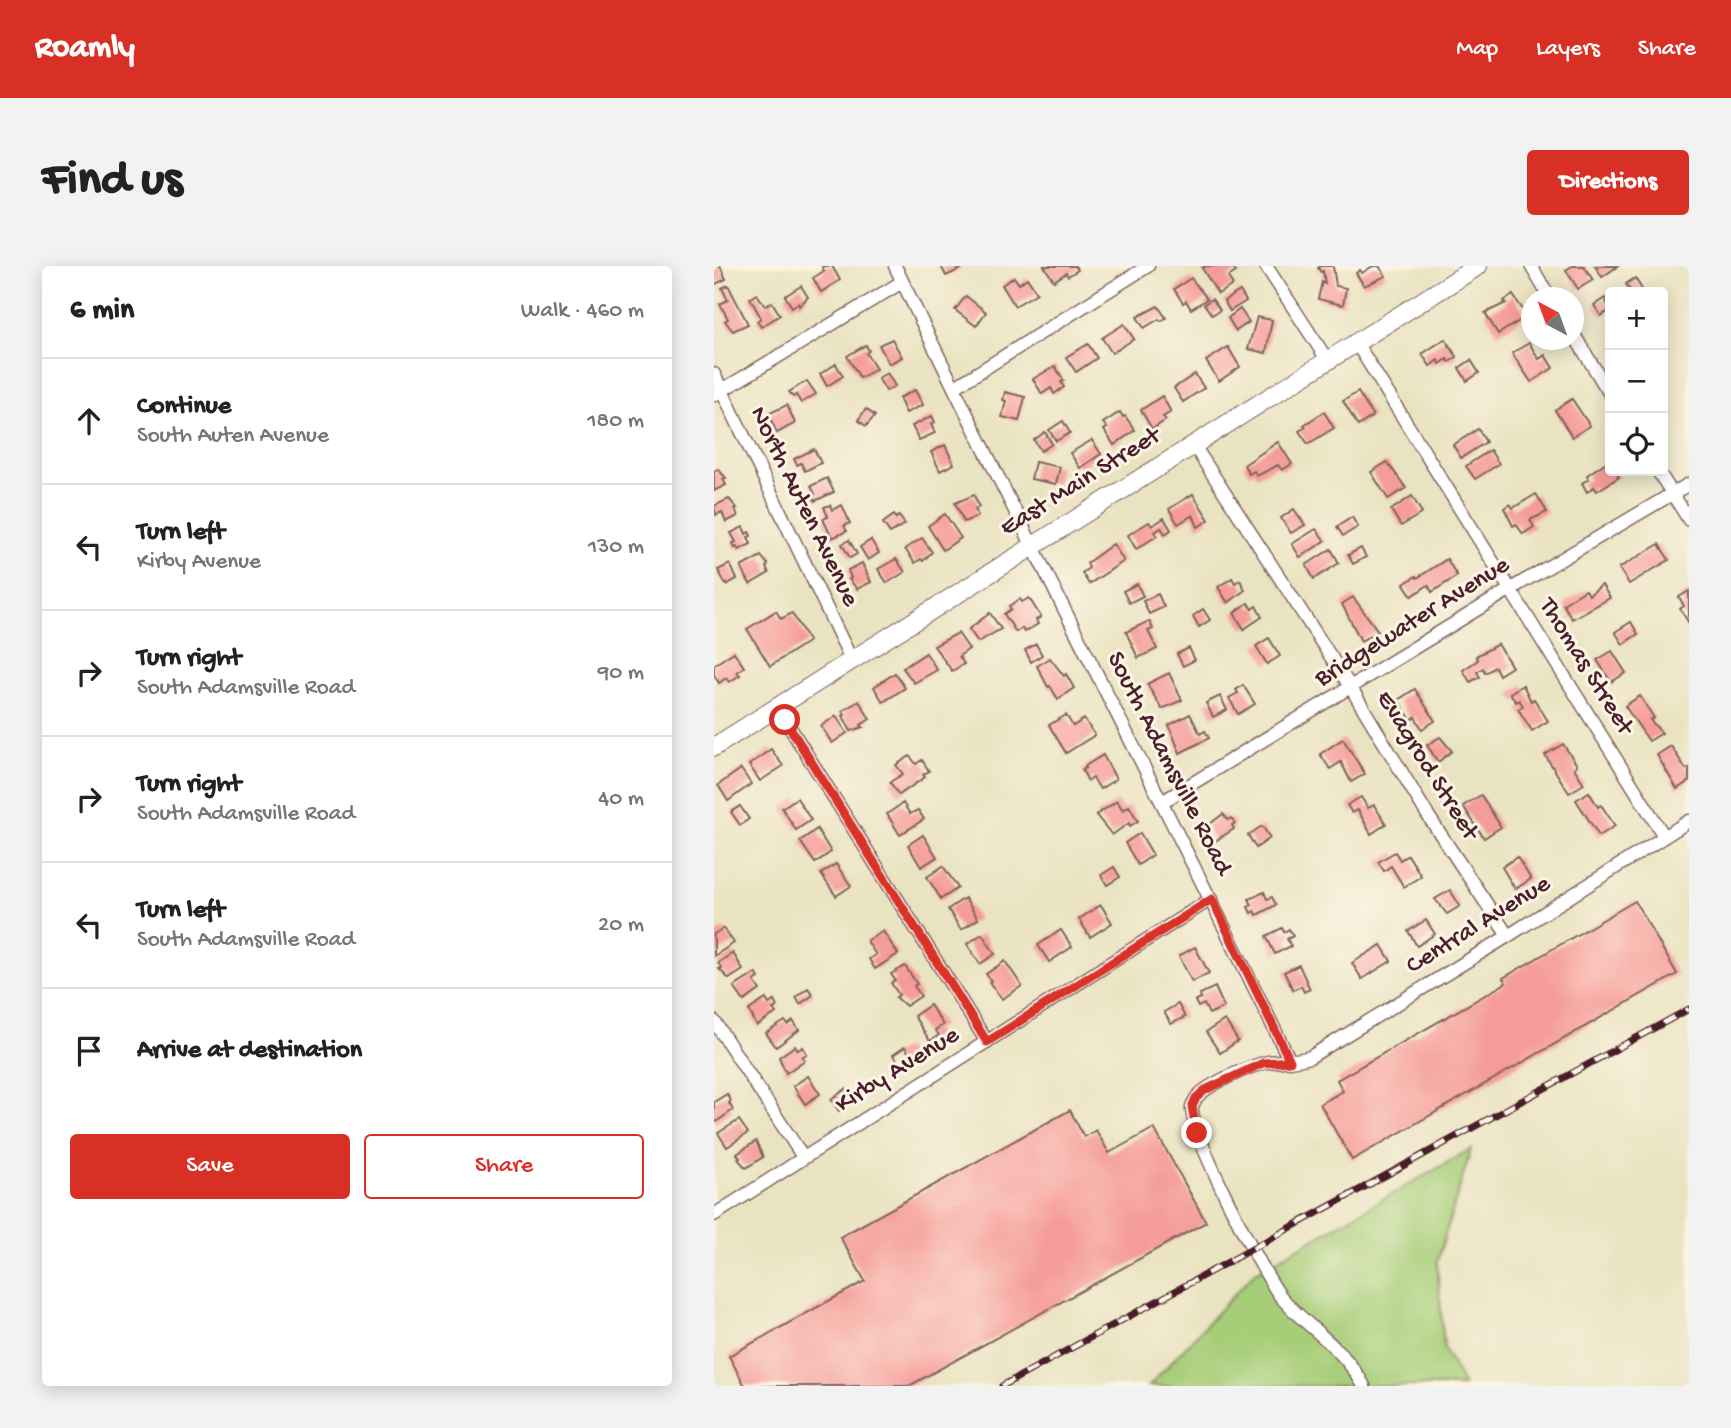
<!DOCTYPE html>
<html lang="en">
<head>
<meta charset="utf-8">
<style>
	body { margin:0; font-family:"Gochi Hand",sans-serif; background:#f2f2f2; color:#222 }
	.controls { position:absolute; right:21px; top:21px; display:grid; overflow:hidden; border-radius:7px; box-shadow:0 4px 18px #0003 }
	.controls button { width:63px; height:63px; display:grid; place-items:center; padding:0; border:0; border-bottom:2px solid #e0e0e0; background:#fff; color:#222; font:35px sans-serif }
	.compass { position:absolute; left:807px; top:21px; width:63px; height:63px; border-radius:50%; background:#fff; box-shadow:0 4px 18px #0003; rotate:319deg }
	.stop { position:absolute; width:21px; height:21px; margin:-16px; border:5px solid #d93025; border-radius:50%; background:#fff }
	.stop.end { background:#d93025; border-color:#fff; box-shadow:0 2px 7px #0008 }
	.list { margin:0; padding:0; list-style:none }
	h2 { display:flex; justify-content:space-between; align-items:center; height:91px; margin:0; padding:0 28px; font-size:30px }
	h2 small { font-size:23px; font-weight:400; color:#767676 }
	.list li { display:grid; grid-template-columns:46px 1fr auto; gap:21px; align-items:center; box-sizing:border-box; height:126px; padding:0 28px; border-top:2px solid #e0e0e0 }
	.list b { display:block; font-size:26px; white-space:nowrap }
	.list p { margin:0; font-size:23px; white-space:nowrap; color:#767676 }
	.list em { font-size:23px; font-style:normal; color:#767676 }
	.actions { display:flex; gap:14px; padding:21px 28px }
	.actions a { flex:1; padding:16px 0; border:2px solid #d93025; border-radius:7px; text-align:center; font-size:24px; color:#d93025 }
	.actions .main { background:#d93025; color:#fff }
	.icon { flex:none; width:38px; height:38px; fill:none; stroke:currentColor; stroke-width:2; stroke-linecap:round; stroke-linejoin:round }
	.map { position:relative; flex:none; width:975px; height:1120px; overflow:hidden; border-radius:7px }
	header { display:flex; align-items:center; gap:42px; box-sizing:border-box; height:98px; padding:0 35px; background:#d93025; color:#fff }
	header strong { font-size:33px }
	nav { display:flex; gap:38px; margin-inline-start:auto; font-size:24px }
	.intro { display:flex; align-items:center; justify-content:space-between; box-sizing:border-box; height:168px; padding:0 42px }
	h1 { margin:0; font-size:49px }
	.button { padding:18px 32px; border-radius:7px; background:#d93025; color:#fff; font-size:24px; font-weight:700 }
	main { display:flex; gap:42px; padding:0 42px }
	aside { flex:1; background:#fff; border-radius:7px; box-shadow:0 4px 18px #0003 }
	.map>svg:first-child { display:block }
</style>
</head>
<body>
<header>
<strong>Roamly</strong>
<nav><a>Map</a><a>Layers</a><a>Share</a></nav>
</header>
<div class="intro"><h1>Find us</h1><a class="button">Directions</a></div>
<main>
<aside>
<h2>6 min<small>Walk · 460 m</small></h2>
<ul class="list">
<li><svg class="icon" aria-label="ahead" viewBox="0 0 24 24"><path d="M12 20V5M6 11l6-6 6 6"/></svg><div><b>Continue</b><p>South Auten Avenue</p></div><em>180 m</em></li>
<li><svg class="icon" aria-label="left" viewBox="0 0 24 24"><path d="M17 20v-9H6M10 6l-5 5 5 5"/></svg><div><b>Turn left</b><p>Kirby Avenue</p></div><em>130 m</em></li>
<li><svg class="icon" aria-label="right" viewBox="0 0 24 24"><path d="M7 20v-9h11M14 6l5 5-5 5"/></svg><div><b>Turn right</b><p>South Adamsville Road</p></div><em>90 m</em></li>
<li><svg class="icon" aria-label="right" viewBox="0 0 24 24"><path d="M7 20v-9h11M14 6l5 5-5 5"/></svg><div><b>Turn right</b><p>South Adamsville Road</p></div><em>40 m</em></li>
<li><svg class="icon" aria-label="left" viewBox="0 0 24 24"><path d="M17 20v-9H6M10 6l-5 5 5 5"/></svg><div><b>Turn left</b><p>South Adamsville Road</p></div><em>20 m</em></li>
<li><svg class="icon" aria-label="arrive" viewBox="0 0 24 24"><path d="M6 21V4h12l-3 4 3 4H6"/></svg><div><b>Arrive at destination</b></div></li>
</ul>
<div class="actions"><a class="main">Save</a><a>Share</a></div>
</aside>
<div class="map">
<svg width="975" height="1120" viewBox="0 0 975 1120">
	<rect width="100%" height="100%" fill="#fcf5e5"/>
	<filter id="ink" filterUnits="userSpaceOnUse"><feTurbulence type="fractalNoise" baseFrequency=".0143" numOctaves="2"/><feDisplacementMap in="SourceGraphic" scale="14" xChannelSelector="R" yChannelSelector="G"/><feConvolveMatrix kernelMatrix="1 2 1 2 8 2 1 2 1" color-interpolation-filters="sRGB"/></filter>
	<filter id="wash" filterUnits="userSpaceOnUse"><feTurbulence type="fractalNoise" baseFrequency=".00686" numOctaves="4" result="noise"/><feDisplacementMap in="SourceGraphic" scale="28" xChannelSelector="R" yChannelSelector="G"/><feGaussianBlur stdDeviation="1.57" result="paint"/><feColorMatrix in="noise" values="0 0 0 0 0 0 0 0 0 0 0 0 0 0 0 0 0 1.4 0 .05"/><feComposite in="paint" operator="in"/></filter>
	<g filter="url(#wash)">
		<rect width="100%" height="100%" fill="#eae3c1"/>
		<polygon fill="#a6cd77" stroke="#787651" stroke-width="2" points="757,883 723,996 730,1082 750,1120 435,1120 540,1007"/>
		<g id="blocks">
			<g fill="#f59c98">
				<polygon points="0,0 6,0 12,13 0,19"/>
				<polygon points="110,0 118,0 126,14 107,26 99,12 110,5 108,1"/>
				<polygon points="227,0 246,0 247,3 232,10"/>
				<polygon points="330,0 361,0 364,4 354,10 352,7 340,15"/>
				<polygon points="492,0 518,0 522,6 514,11 519,19 504,28 488,2"/>
				<polygon points="606,0 619,0 622,20 632,22 629,39 604,33 608,16 611,18 609,5 607,6 604,2"/>
				<polygon points="659,0 665,0 672,10 650,20 642,7 646,4 648,7"/>
				<polygon points="858,0 870,0 879,14 864,23 852,4"/>
				<polygon points="881,0 904,0 888,11"/>
				<polygon points="300,11 305,18 313,12 323,27 301,40 288,19"/>
				<polygon points="477,12 493,33 477,43 472,35 469,37 460,23"/>
				<polygon points="921,12 929,25 926,26 917,26 912,18"/>
				<polygon points="14,19 34,58 19,65 11,55 14,53 6,38 14,34 8,22"/>
				<polygon points="87,20 94,31 85,40 84,37 78,41 71,30"/>
				<polygon points="526,25 532,35 516,45 510,35"/>
				<polygon points="43,28 51,40 58,36 66,49 47,61 43,55 47,52 36,32"/>
				<polygon points="799,29 813,50 784,68 771,47 792,37 790,35"/>
				<polygon points="252,30 272,46 262,60 241,44"/>
				<polygon points="891,32 896,44 887,50 880,39"/>
				<polygon points="498,33 506,44 498,49 490,38"/>
				<polygon points="444,40 452,52 447,55 445,53 430,62 423,51"/>
				<polygon points="526,43 535,56 522,65 514,52"/>
				<polygon points="543,51 558,54 552,87 534,83"/>
				<polygon points="410,58 420,73 398,87 388,72"/>
				<polygon points="178,73 188,91 175,98 165,79"/>
				<polygon points="731,73 743,91 735,96 733,93 726,98 724,94 716,100 708,88"/>
				<polygon points="815,77 825,93 831,89 839,102 817,116 798,87"/>
				<polygon points="374,78 383,92 362,106 352,91"/>
				<polygon points="152,79 155,85 152,87 162,103 146,112 133,90"/>
				<polygon points="514,81 526,101 505,115 492,95"/>
				<polygon points="757,94 765,107 753,115 745,102"/>
				<polygon points="122,98 129,110 113,120 106,108"/>
				<polygon points="341,100 350,115 347,116 350,121 340,128 337,122 328,128 319,113"/>
				<polygon points="173,107 181,120 172,125 164,112"/>
				<polygon points="481,108 490,122 469,136 460,122"/>
				<polygon points="93,115 102,128 87,137 82,129 79,131 75,126"/>
				<polygon points="201,124 209,139 192,147 185,132"/>
				<polygon points="291,126 311,131 305,155 288,151 292,135 289,134"/>
				<polygon points="644,126 659,150 644,160 629,135"/>
				<polygon points="448,130 457,146 449,151 452,154 438,163 427,144"/>
				<polygon points="858,133 876,160 858,171 841,144"/>
				<polygon points="73,139 81,157 63,167 54,148"/>
				<polygon points="152,143 161,150 152,160 144,154"/>
				<polygon points="406,146 409,151 411,150 421,164 400,179 390,164 393,162 389,157"/>
				<polygon points="610,146 620,162 594,178 585,165 592,161 590,159"/>
				<polygon points="218,150 221,156 217,158 221,167 205,174 198,160"/>
				<polygon points="349,155 356,167 342,175 335,164"/>
				<polygon points="764,163 772,176 747,192 739,179"/>
				<polygon points="331,166 338,178 327,185 320,174"/>
				<polygon points="378,174 387,188 366,202 356,187"/>
				<polygon points="564,176 578,198 568,204 564,199 543,210 540,205 535,208 530,199"/>
				<polygon points="231,179 240,198 226,205 217,186"/>
				<polygon points="100,183 107,197 91,205 87,197 83,199 80,193"/>
				<polygon points="776,184 785,198 761,213 752,200"/>
				<polygon points="894,195 896,205 901,205 905,211 883,225 880,221 873,226 868,217 875,213 873,209"/>
				<polygon points="321,196 346,201 342,218 317,213"/>
				<polygon points="673,196 692,222 674,233 657,206"/>
				<polygon points="4,203 12,212 9,213 12,219 0,225 0,205"/>
				<polygon points="113,212 120,226 101,235 98,230 101,228 97,220"/>
				<polygon points="479,228 495,254 484,261 479,249 464,258 455,243"/>
				<polygon points="822,228 833,246 816,254 820,261 809,268 802,258 799,260 790,242 796,238 799,242"/>
				<polygon points="260,229 265,241 261,243 264,250 250,256 241,237"/>
				<polygon points="698,230 708,247 687,260 677,244"/>
				<polygon points="15,233 23,242 21,243 24,250 12,256 8,246 2,249 0,240"/>
				<polygon points="116,239 118,244 128,239 136,257 130,260 133,265 118,272 109,253 114,251 110,241"/>
				<polygon points="580,243 591,259 577,267 567,252"/>
				<polygon points="231,248 247,272 229,284 214,260"/>
				<polygon points="180,249 182,252 185,250 191,258 176,267 169,257"/>
				<polygon points="638,251 644,261 629,270 623,261"/>
				<polygon points="450,252 457,264 451,268 447,262 441,266 443,270 422,283 414,269 435,256 438,260"/>
				<polygon points="29,261 32,268 35,266 37,270 34,271 37,278 25,284 23,281 21,282 19,277 22,276 17,267"/>
				<polygon points="602,263 611,275 586,291 578,278"/>
				<polygon points="208,272 218,286 209,295 207,293 201,297 191,283"/>
				<polygon points="135,274 143,288 136,292 128,278"/>
				<polygon points="157,274 165,287 154,294 146,281"/>
				<polygon points="399,278 410,295 375,318 368,307 375,302 373,297"/>
				<polygon points="945,278 955,294 915,318 905,302"/>
				<polygon points="647,282 652,291 639,298 634,289"/>
				<polygon points="617,283 625,297 600,313 592,299"/>
				<polygon points="47,290 54,299 52,301 55,307 36,318 27,301"/>
				<polygon points="182,293 191,306 173,317 164,303"/>
				<polygon points="733,293 743,310 718,326 714,319 698,330 690,318 702,310 703,312"/>
				<polygon points="148,297 157,316 143,323 135,313 137,312 134,304"/>
				<polygon points="16,298 23,313 12,319 4,304"/>
				<polygon points="518,312 521,317 526,314 531,324 514,337 504,321"/>
				<polygon points="423,318 429,330 415,337 409,325"/>
				<polygon points="888,319 896,332 858,353 849,338 872,324 875,329"/>
				<polygon points="975,325 975,357 966,343 970,340 965,331"/>
				<polygon points="444,328 450,341 435,348 429,335"/>
				<polygon points="639,331 664,365 647,375 628,338"/>
				<polygon points="315,332 327,351 322,354 324,358 310,366 308,362 302,366 290,348 297,343 295,340 306,333 308,336"/>
				<polygon points="534,337 538,343 542,340 548,351 530,363 520,347"/>
				<polygon points="489,343 496,354 485,361 479,350"/>
				<polygon points="62,345 67,353 78,347 95,375 56,400 33,363"/>
				<polygon points="276,347 287,363 264,376 255,363"/>
				<polygon points="435,355 439,363 434,365 443,383 424,392 412,366"/>
				<polygon points="917,356 924,368 909,378 901,366"/>
				<polygon points="244,367 255,383 245,390 250,398 238,405 220,380"/>
				<polygon points="555,372 566,390 553,398 542,380"/>
				<polygon points="322,378 328,389 317,396 311,384"/>
				<polygon points="784,378 798,401 785,409 781,401 771,407 769,402 763,406 766,411 756,416 749,404 764,394 762,390"/>
				<polygon points="475,382 481,394 469,400 463,388"/>
				<polygon points="898,385 912,407 897,416 883,394"/>
				<polygon points="20,386 30,401 23,406 26,409 15,416 12,412 5,417 0,409 0,399"/>
				<polygon points="212,387 223,404 200,417 189,402"/>
				<polygon points="336,392 350,410 352,408 360,422 344,433 336,420 334,421 323,400"/>
				<polygon points="181,407 191,422 169,436 160,421"/>
				<polygon points="455,407 468,434 448,443 433,418"/>
				<polygon points="529,419 541,438 524,448 515,432 524,427 522,424"/>
				<polygon points="809,419 817,435 820,433 834,455 818,465 804,443 809,440 805,434 802,436 796,427"/>
				<polygon points="701,423 721,455 708,463 701,451 697,454 684,434"/>
				<polygon points="506,430 513,444 499,451 492,437"/>
				<polygon points="926,430 940,452 936,454 948,467 935,475 911,440"/>
				<polygon points="145,435 156,453 147,459 149,461 137,465 129,450 131,449 128,445"/>
				<polygon points="476,448 486,468 491,465 495,472 466,487 455,459"/>
				<polygon points="352,449 359,460 370,453 381,469 352,487 335,459"/>
				<polygon points="122,450 133,467 118,477 107,460"/>
				<polygon points="726,471 738,485 724,496 713,479"/>
				<polygon points="629,473 651,508 637,516 627,496 616,503 606,488"/>
				<polygon points="849,478 863,499 860,502 870,518 855,527 831,489"/>
				<polygon points="957,480 972,503 975,502 975,515 963,523 943,489"/>
				<polygon points="57,483 69,500 46,515 35,499"/>
				<polygon points="389,489 402,513 386,523 379,512 374,515 368,504 372,502 371,500"/>
				<polygon points="196,490 202,498 208,494 215,505 209,509 211,511 185,529 176,516 189,508 182,499"/>
				<polygon points="27,503 37,518 14,535 4,519"/>
				<polygon points="875,526 884,541 887,539 901,560 885,570 862,534"/>
				<polygon points="767,529 787,561 770,572 749,540"/>
				<polygon points="647,531 654,542 660,539 672,558 657,568 644,544 638,547 633,539"/>
				<polygon points="83,532 97,554 82,564 68,542"/>
				<polygon points="403,535 409,544 415,540 424,555 416,560 415,557 398,569 382,549"/>
				<polygon points="189,537 196,548 204,544 210,553 186,569 173,548"/>
				<polygon points="26,540 35,553 26,559 17,546"/>
				<polygon points="509,548 514,554 517,552 521,557 518,559 520,563 501,575 492,561"/>
				<polygon points="548,560 556,572 542,582 534,569"/>
				<polygon points="103,563 117,586 101,597 86,575"/>
				<polygon points="426,567 439,589 424,599 411,577"/>
				<polygon points="209,569 223,591 207,601 194,579"/>
				<polygon points="681,586 686,594 694,589 707,610 690,621 677,600 670,605 664,596"/>
				<polygon points="803,591 817,613 801,623 788,601"/>
				<polygon points="122,598 137,620 122,630 107,608"/>
				<polygon points="229,600 244,622 227,633 213,611"/>
				<polygon points="400,601 406,611 393,619 387,609"/>
				<polygon points="736,624 746,640 733,648 721,633"/>
				<polygon points="550,626 553,633 558,631 562,639 543,649 540,645 537,647 534,641 538,639 535,633"/>
				<polygon points="251,632 264,653 247,664 234,643"/>
				<polygon points="921,635 963,708 638,894 606,838 629,825 623,814 792,717 789,712"/>
				<polygon points="387,639 398,657 376,671 365,653"/>
				<polygon points="712,654 721,668 703,680 694,665"/>
				<polygon points="10,662 20,677 0,690 0,668"/>
				<polygon points="568,662 570,666 575,663 579,670 573,673 577,680 561,688 552,670"/>
				<polygon points="347,664 358,681 335,696 324,679"/>
				<polygon points="169,665 184,688 161,703 155,693 162,689 153,675"/>
				<polygon points="268,668 281,688 266,698 253,678"/>
				<polygon points="667,679 677,695 648,713 638,697"/>
				<polygon points="481,681 495,707 478,716 465,690"/>
				<polygon points="19,687 29,704 15,713 5,703 8,702 4,697"/>
				<polygon points="291,695 308,720 288,733 275,716 277,715 272,708"/>
				<polygon points="585,699 596,723 590,726 587,720 579,724 570,706"/>
				<polygon points="191,700 203,718 200,720 207,730 192,740 182,731 185,729 177,717 181,714 177,708"/>
				<polygon points="42,707 45,712 40,715 46,724 30,735 20,721"/>
				<polygon points="501,721 510,741 495,748 490,738 484,741 481,735 487,732 486,728"/>
				<polygon points="94,722 99,729 86,738 82,731"/>
				<polygon points="52,733 55,738 60,735 63,741 59,743 62,747 43,760 35,744"/>
				<polygon points="464,738 471,751 457,758 450,746"/>
				<polygon points="216,739 229,759 221,764 225,769 216,775 200,750"/>
				<polygon points="511,754 524,775 506,787 492,766"/>
				<polygon points="71,755 74,759 79,755 85,764 62,781 52,767"/>
				<polygon points="81,780 84,784 89,781 93,788 88,791 91,794 72,807 65,791"/>
				<polygon points="191,781 197,790 186,798 179,789"/>
				<polygon points="94,810 106,828 91,838 79,820"/>
				<polygon points="132,823 140,836 125,845 117,833"/>
				<polygon points="13,828 17,835 15,837 19,844 2,856 0,852 0,836"/>
				<polygon points="356,844 370,871 382,864 395,887 440,862 492,956 195,1120 31,1120 15,1090 151,1015 126,971"/>
				<polygon points="25,854 34,867 13,881 4,867"/>
				<polygon points="42,875 49,891 32,902 24,893 26,892 23,888"/>
			</g>
		</g>
	</g>
	<g filter="url(#ink)">
		<use href="#blocks" fill-opacity="0" stroke="#826460" stroke-width="2"/>
		<g fill="none" stroke-linecap="round" stroke-linejoin="round">
			<defs>
				<g id="street">
					<path d="M181 0C308 267 447 529 576 795"/>
					<polyline points="552,0 614,95"/>
					<polyline points="817,0 836,32"/>
					<polyline points="860,69 896,128"/>
					<polyline points="643,78 950,570"/>
					<polyline points="0,108 137,393"/>
					<polyline points="241,121 434,0"/>
					<polyline points="0,129 188,16"/>
					<polyline points="479,178 637,422 713,548 794,670"/>
					<polyline points="944,205 975,254"/>
					<polyline points="63,441 273,776"/>
					<polyline points="448,536 795,324 975,218"/>
					<polyline points="0,755 89,891"/>
					<polyline points="0,949 497,633"/>
					<path d="M650 1120C628 1079 595 1064 567 1031 549 1008 474 864 478 840 479 838 482 832 483 831 494 818 538 799 554 796 569 794 582 796 596 791L794 670 975 555"/>
				</g>
				<polyline id="secondary" points="0,481 764,0"/>
			</defs>
			<use href="#street" stroke="#826460" stroke-width="15"/>
			<use href="#secondary" stroke="#826460" stroke-width="20"/>
			<use href="#street" stroke="#fff" stroke-width="12"/>
			<use href="#secondary" stroke="#fff" stroke-width="18"/>
			<defs>
				<polyline id="rail" points="288,1120 975,743"/>
			</defs>
			<use href="#rail" stroke="#4a1f2b" stroke-width="7"/>
			<use href="#rail" stroke="#fcf5e5" stroke-width="4.5" stroke-dasharray="13" stroke-linecap="butt"/>
		</g>
	</g>
	<g fill="none" stroke-linecap="round" stroke-linejoin="round" filter="url(#ink)">
		<polyline stroke="#d93025" stroke-width="9" points="71,454 273,776 498,633 576,795 549,797 491,824 482,832 478,841 483,867"/>
	</g>
	<g text-anchor="middle" dominant-baseline="central" stroke-width="6" stroke-linejoin="round" paint-order="stroke">
		<g font-size="26" fill="#4a1f2b" stroke="#fcf5e5">
			<text transform="translate(367 217) rotate(-32)">East Main Street</text>
			<text transform="translate(89 241) rotate(64)">North Auten Avenue</text>
			<text transform="translate(699 357) rotate(-32)">Bridgewater Avenue</text>
			<text transform="translate(871 401) rotate(58)">Thomas Street</text>
			<text transform="translate(454 498) rotate(63)">South Adamsville Road</text>
			<text transform="translate(712 500) rotate(58)">Evagrod Street</text>
			<text transform="translate(765 660) rotate(-32)">Central Avenue</text>
			<text transform="translate(184 805) rotate(-32)">Kirby Avenue</text>
		</g>
	</g>
</svg>
<div class="controls">
<button>+</button>
<button>−</button>
<button><svg class="icon" aria-label="locate" viewBox="0 0 24 24"><circle cx="12" cy="12" r="6"/><path d="M12 2v4M12 18v4M2 12h4M18 12h4"/></svg></button>
</div>
<svg class="compass" viewBox="-18 -18 36 36"><path d="M0-13l5 13h-10z" fill="#e53935"/><path d="M0 13l5-13h-10z" fill="#767676"/></svg>
<div class="stop" style="left:71px;top:454px"></div>
<div class="stop end" style="left:483px;top:867px"></div>
</div>
</main>
</body>
</html>
